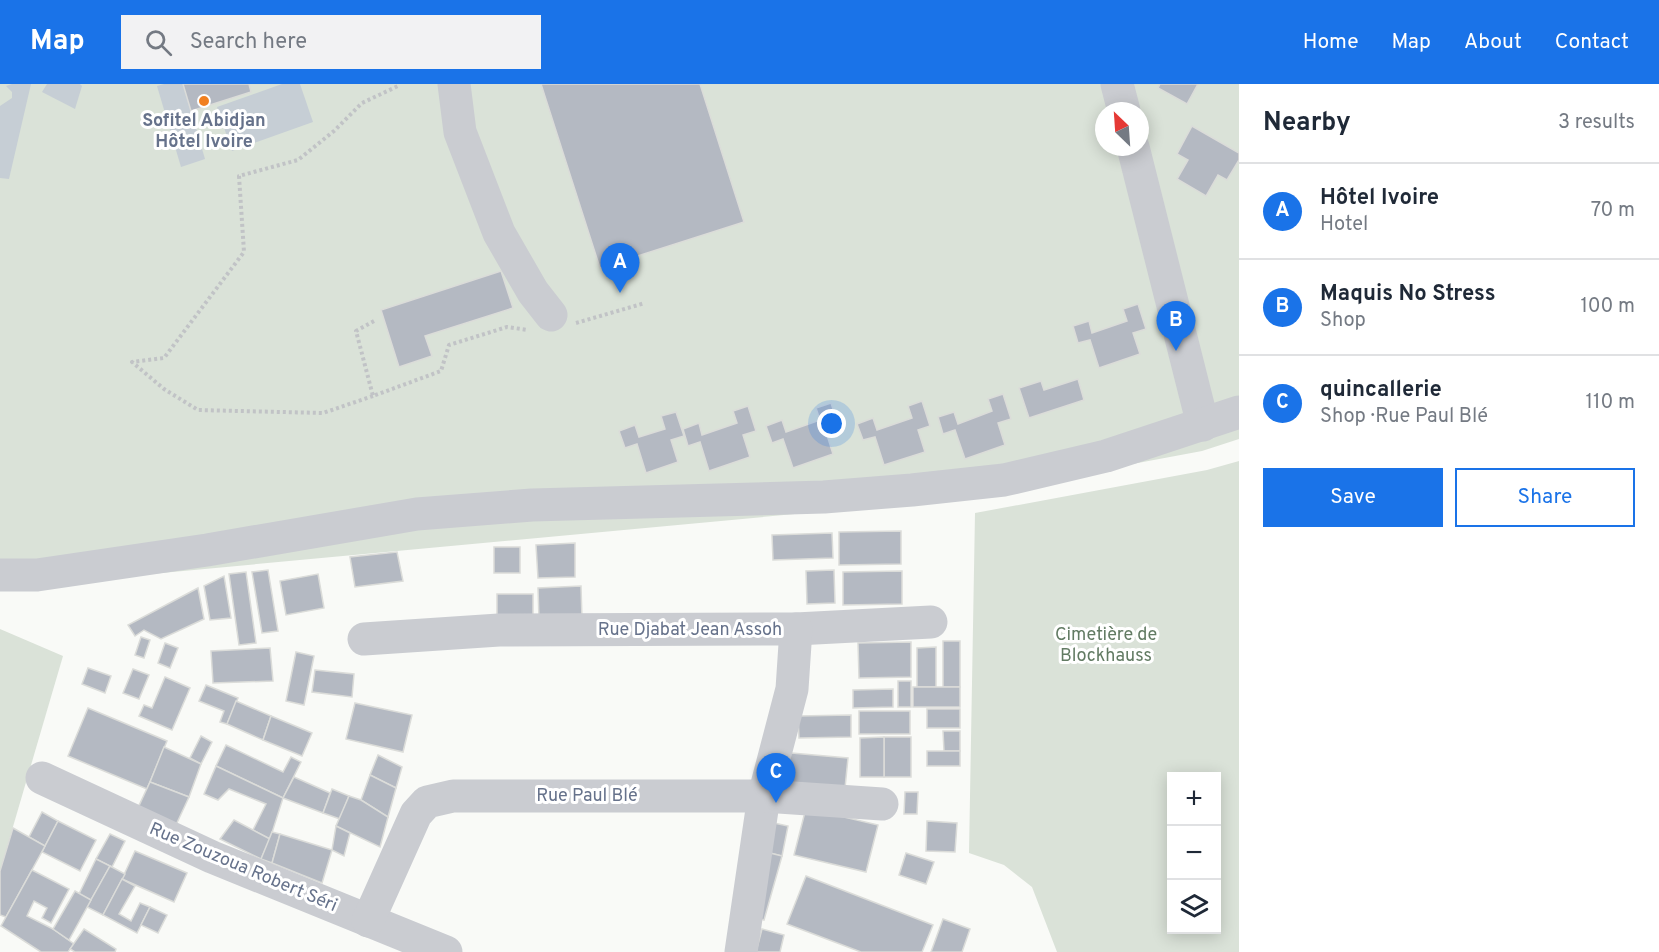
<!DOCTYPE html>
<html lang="en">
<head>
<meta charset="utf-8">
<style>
	body { margin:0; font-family:Overpass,sans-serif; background:#f2f2f3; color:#1f2937 }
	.controls { position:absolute; right:18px; bottom:18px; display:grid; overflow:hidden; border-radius:0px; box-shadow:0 3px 15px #0003 }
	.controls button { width:54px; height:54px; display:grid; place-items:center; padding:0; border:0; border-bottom:2px solid #e0e1e3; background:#fff; color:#1f2937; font:30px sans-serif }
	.compass { position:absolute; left:1095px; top:18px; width:54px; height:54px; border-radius:50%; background:#fff; box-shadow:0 3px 15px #0003; rotate:335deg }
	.you { position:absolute; left:832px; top:340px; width:21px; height:21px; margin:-15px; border:4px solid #fff; border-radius:50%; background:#1a73e8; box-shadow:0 0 0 9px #1a73e833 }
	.badge { display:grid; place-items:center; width:39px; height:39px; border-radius:50%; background:#1a73e8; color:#fff; font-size:20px; font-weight:700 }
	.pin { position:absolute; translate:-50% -50px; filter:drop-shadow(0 2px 3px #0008) }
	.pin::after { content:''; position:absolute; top:32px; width:21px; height:18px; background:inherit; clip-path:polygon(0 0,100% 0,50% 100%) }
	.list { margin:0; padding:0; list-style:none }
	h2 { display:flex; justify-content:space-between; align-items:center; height:78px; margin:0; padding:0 24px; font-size:26px }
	h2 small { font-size:20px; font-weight:400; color:#747a83 }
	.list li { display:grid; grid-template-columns:39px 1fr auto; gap:18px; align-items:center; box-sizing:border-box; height:96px; padding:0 24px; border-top:2px solid #e0e1e3 }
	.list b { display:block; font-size:22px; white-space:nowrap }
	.list p { margin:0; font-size:20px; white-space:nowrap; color:#747a83 }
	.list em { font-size:20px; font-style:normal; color:#747a83 }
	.actions { display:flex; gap:12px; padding:18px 24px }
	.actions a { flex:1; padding:14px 0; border:2px solid #1a73e8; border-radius:0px; text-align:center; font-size:21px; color:#1a73e8 }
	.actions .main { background:#1a73e8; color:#fff }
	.icon { flex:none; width:33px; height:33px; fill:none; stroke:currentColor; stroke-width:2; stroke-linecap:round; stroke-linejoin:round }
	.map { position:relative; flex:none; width:1239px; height:868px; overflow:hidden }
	header { display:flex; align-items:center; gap:36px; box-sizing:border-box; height:84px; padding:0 30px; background:#1a73e8; color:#fff }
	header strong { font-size:28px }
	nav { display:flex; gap:33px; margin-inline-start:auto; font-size:21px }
	.search { width:420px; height:54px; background:#f2f2f3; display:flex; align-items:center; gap:15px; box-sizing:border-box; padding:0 21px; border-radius:0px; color:#747a83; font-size:22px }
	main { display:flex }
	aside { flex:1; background:#fff }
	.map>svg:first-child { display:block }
</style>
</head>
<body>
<header>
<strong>Map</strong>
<div class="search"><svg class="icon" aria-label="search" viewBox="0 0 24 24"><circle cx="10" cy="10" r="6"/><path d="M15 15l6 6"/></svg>Search here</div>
<nav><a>Home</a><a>Map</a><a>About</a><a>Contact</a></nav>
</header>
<main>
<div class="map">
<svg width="1239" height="868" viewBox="0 0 1239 868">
	<rect width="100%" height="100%" fill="#f9faf7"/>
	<g fill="#dae2d8" fill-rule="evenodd">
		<path d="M0 0H1239V355L1202 367 935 417 0 504ZM1104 27H1140V63H1104Z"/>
		<path d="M1239 377V868H1057L1032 803 1004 781 969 769 975 429 1207 386ZM1172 692H1216V846H1172Z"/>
		<polygon points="0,545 63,572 0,787"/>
	</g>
	<g fill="#c6ced5">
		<polygon points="12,0 31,0 9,95 0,94 0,22 12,14 12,8 6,2"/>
		<polygon points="47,0 80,0 82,2 75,25 42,8"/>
		<polygon points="164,0 183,0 205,75 181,83 157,2"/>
		<polygon points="282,0 300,0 313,38 232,67 217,23"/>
	</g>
	<g fill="#b4b9c2" stroke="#dbdcd9" stroke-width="1.5">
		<polygon points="183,0 249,0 251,8 191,27"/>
		<polygon points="541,0 700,0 744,138 600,184"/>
		<polygon points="1160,0 1198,0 1187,20 1158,4"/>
		<polygon points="1192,42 1239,69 1239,76 1227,96 1218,91 1206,112 1177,95 1188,76 1177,70"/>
		<polygon points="501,187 513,224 425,252 432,272 399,283 381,226"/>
		<polygon points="1138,220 1146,245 1133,249 1140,270 1099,284 1090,256 1078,259 1073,242 1089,237 1092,249 1127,237 1123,225"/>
		<polygon points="1078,295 1084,316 1029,334 1019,304 1041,297 1044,306"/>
		<polygon points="1003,310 1011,335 998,339 1005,361 965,375 955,346 943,350 938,333 954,328 958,340 992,327 988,315"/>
		<polygon points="922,317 930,342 918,346 925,368 884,381 875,353 863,356 857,340 873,334 877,346 912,334 908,322"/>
		<polygon points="831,319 839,344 826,348 833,370 793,384 783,355 772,359 766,342 782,336 786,348 820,336 816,324"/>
		<polygon points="748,322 756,347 743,351 750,373 709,387 700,358 688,362 683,345 699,339 702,351 737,339 733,327"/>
		<polygon points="676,328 684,352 671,356 678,378 646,389 637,360 625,364 619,347 635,341 639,353 665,345 661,332"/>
		<polygon points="901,447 901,480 839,481 839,448"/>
		<polygon points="832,449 833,474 773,476 772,451"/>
		<polygon points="575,459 575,493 538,494 536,461"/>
		<rect x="494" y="463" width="26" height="26"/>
		<polygon points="397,468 403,497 355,503 350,473"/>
		<polygon points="268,486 278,547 262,549 252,488"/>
		<polygon points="834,486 835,519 807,520 806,487"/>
		<polygon points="902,487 902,520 843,521 843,488"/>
		<polygon points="246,488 256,559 239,561 229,490"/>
		<polygon points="318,490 324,524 286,531 280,497"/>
		<polygon points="224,492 231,534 210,536 204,502"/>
		<polygon points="581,502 582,535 539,536 538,504"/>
		<polygon points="198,504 204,535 161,555 144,546 135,552 128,541"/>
		<polygon points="497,510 533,510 533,535 497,534"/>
		<polygon points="141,553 150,556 144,574 135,571"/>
		<rect x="943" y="557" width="17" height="46"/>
		<polygon points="911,558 911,593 859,594 858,559"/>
		<polygon points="165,559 178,564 170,584 158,579"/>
		<polygon points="936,563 936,603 917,603 917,564"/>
		<polygon points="270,564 273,597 213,599 211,567"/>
		<polygon points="296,568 314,572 304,621 286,617"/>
		<polygon points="88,584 111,592 105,609 82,600"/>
		<polygon points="133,585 149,591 139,615 123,609"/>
		<polygon points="315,586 354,590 352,613 312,608"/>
		<polygon points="165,593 190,604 172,646 139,632 144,621 152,624"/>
		<rect x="898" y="597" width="13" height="26"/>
		<polygon points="206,601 238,614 227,640 220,638 224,627 199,617"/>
		<rect x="913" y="603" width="47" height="20"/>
		<polygon points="893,605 893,623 853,624 853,606"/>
		<polygon points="236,617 271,632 263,656 227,640"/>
		<polygon points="355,619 412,631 403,668 346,655"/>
		<polygon points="88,624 167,657 147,705 68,672"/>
		<rect x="927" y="625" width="33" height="19"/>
		<rect x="859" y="627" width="51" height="23"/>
		<polygon points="851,631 851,653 799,654 798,632"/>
		<polygon points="271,632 312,649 302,672 263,656"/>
		<polygon points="943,647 960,647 960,667 944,667"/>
		<polygon points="201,652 212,658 201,680 190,674"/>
		<rect x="884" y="653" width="27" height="40"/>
		<polygon points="884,653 884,693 860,693 860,654"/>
		<polygon points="226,661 283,688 291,673 301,678 283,714 216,682"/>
		<polygon points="164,663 201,680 189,713 150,698"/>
		<rect x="927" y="667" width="33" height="15"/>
		<polygon points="780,668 848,674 845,704 777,698"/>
		<polygon points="378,671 402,683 396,704 370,691"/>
		<polygon points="216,682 283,714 270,755 253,746 266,720 229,705 218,716 204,710"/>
		<polygon points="370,691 396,704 388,733 361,716"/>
		<polygon points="294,693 330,709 323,729 283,714"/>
		<polygon points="150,698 189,713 175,743 137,726"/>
		<polygon points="332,705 349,712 340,735 323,729"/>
		<polygon points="905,708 918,708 917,730 904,730"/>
		<polygon points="349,712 361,716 388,733 380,763 336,742"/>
		<polygon points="806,724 878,741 866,788 794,771"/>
		<polygon points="42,728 58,737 45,762 29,753"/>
		<polygon points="234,736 270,755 261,775 220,755"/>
		<polygon points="58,737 96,756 80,787 42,768"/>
		<polygon points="927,737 957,739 955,768 926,767"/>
		<polygon points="774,739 788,742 782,772 766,768"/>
		<polygon points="336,742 350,749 344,772 332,766"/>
		<polygon points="13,744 45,762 6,833 0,831 0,787"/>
		<polygon points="272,748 280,750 272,779 261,775"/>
		<polygon points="110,750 125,757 112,783 96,775"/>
		<polygon points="280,750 332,766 322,799 272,779"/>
		<polygon points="135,767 187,789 174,818 122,795"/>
		<polygon points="766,768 782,772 764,836 749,832"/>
		<polygon points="906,769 934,778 926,800 899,791"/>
		<polygon points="96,775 110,782 91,816 79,810"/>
		<polygon points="110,782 125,790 103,831 87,823"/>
		<polygon points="32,786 69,805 51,839 42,834 47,824 34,817 27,832 53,845 74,860 68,868 41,868 1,842"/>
		<polygon points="806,792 933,841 922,868 861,868 787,840"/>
		<polygon points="122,795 135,802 119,830 131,837 140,819 150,823 137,849 103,831"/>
		<polygon points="75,807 91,816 69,856 53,845"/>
		<polygon points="150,823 167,831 158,849 141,841"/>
		<polygon points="943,835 970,845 962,868 931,868"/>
		<polygon points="84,845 116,865 115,868 75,868 70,865"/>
		<polygon points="762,845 784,851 780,868 756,868"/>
	</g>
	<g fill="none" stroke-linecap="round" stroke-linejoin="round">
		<g stroke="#c1c3c6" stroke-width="4" stroke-dasharray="3 3" stroke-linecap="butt">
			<polyline points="374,237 356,247 373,312 441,287 449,261 507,243 528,246"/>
			<polyline points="576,239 645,219"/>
			<polyline points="373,312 323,329 198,326 164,305 132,278 164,274 244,168 239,92 298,76 334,47 362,19 398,2 397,0"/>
		</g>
		<g stroke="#caccd1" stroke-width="33">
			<polyline points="454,0 460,48 499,149 533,208 551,231"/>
			<polyline points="1117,0 1124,27"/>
			<polyline points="1133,63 1203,341"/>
			<polyline points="0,491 37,491 207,466 417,430 532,421 824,413 912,406 1004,396 1106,372 1239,328"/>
			<polyline points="796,545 931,538"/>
			<polyline points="364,555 499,546 796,545 792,605 764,712 741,868"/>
			<polyline points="42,694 212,773 446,868"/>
			<polyline points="368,837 416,730 427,718 453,712 764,712 882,720"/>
		</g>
	</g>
	<circle fill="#f18020" stroke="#fff" stroke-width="2" cx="204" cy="17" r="6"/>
	<g text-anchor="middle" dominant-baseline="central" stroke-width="6" stroke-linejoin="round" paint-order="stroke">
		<g font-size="18" font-weight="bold" fill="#66728b" stroke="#fff">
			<text x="204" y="37">Sofitel Abidjan<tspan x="204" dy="21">Hôtel Ivoire</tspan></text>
		</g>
		<g font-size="18" fill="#66728b" stroke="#fff">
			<text x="690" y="546">Rue Djabat Jean Assoh</text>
			<text x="587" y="712">Rue Paul Blé</text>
			<text transform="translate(243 784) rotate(23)">Rue Zouzoua Robert Séri</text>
		</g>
		<g font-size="18" fill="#627b63" stroke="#fff">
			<text x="1106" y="551">Cimetière de<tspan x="1106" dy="21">Blockhauss</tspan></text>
		</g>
	</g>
</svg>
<div class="controls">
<button>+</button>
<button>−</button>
<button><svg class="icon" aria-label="layers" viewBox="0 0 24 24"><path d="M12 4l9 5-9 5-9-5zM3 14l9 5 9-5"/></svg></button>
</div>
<svg class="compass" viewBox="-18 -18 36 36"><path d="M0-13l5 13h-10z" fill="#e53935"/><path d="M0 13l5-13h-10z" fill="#747a83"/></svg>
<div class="you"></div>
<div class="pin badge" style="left:620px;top:209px">A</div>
<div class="pin badge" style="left:1176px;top:267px">B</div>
<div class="pin badge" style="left:776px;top:719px">C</div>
</div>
<aside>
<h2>Nearby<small>3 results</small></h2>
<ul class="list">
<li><span class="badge">A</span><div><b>Hôtel Ivoire</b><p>Hotel</p></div><em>70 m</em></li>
<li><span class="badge">B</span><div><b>Maquis No Stress</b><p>Shop</p></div><em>100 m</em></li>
<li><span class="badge">C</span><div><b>quincallerie</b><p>Shop · Rue Paul Blé</p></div><em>110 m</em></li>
</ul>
<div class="actions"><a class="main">Save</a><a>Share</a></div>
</aside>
</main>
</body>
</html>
